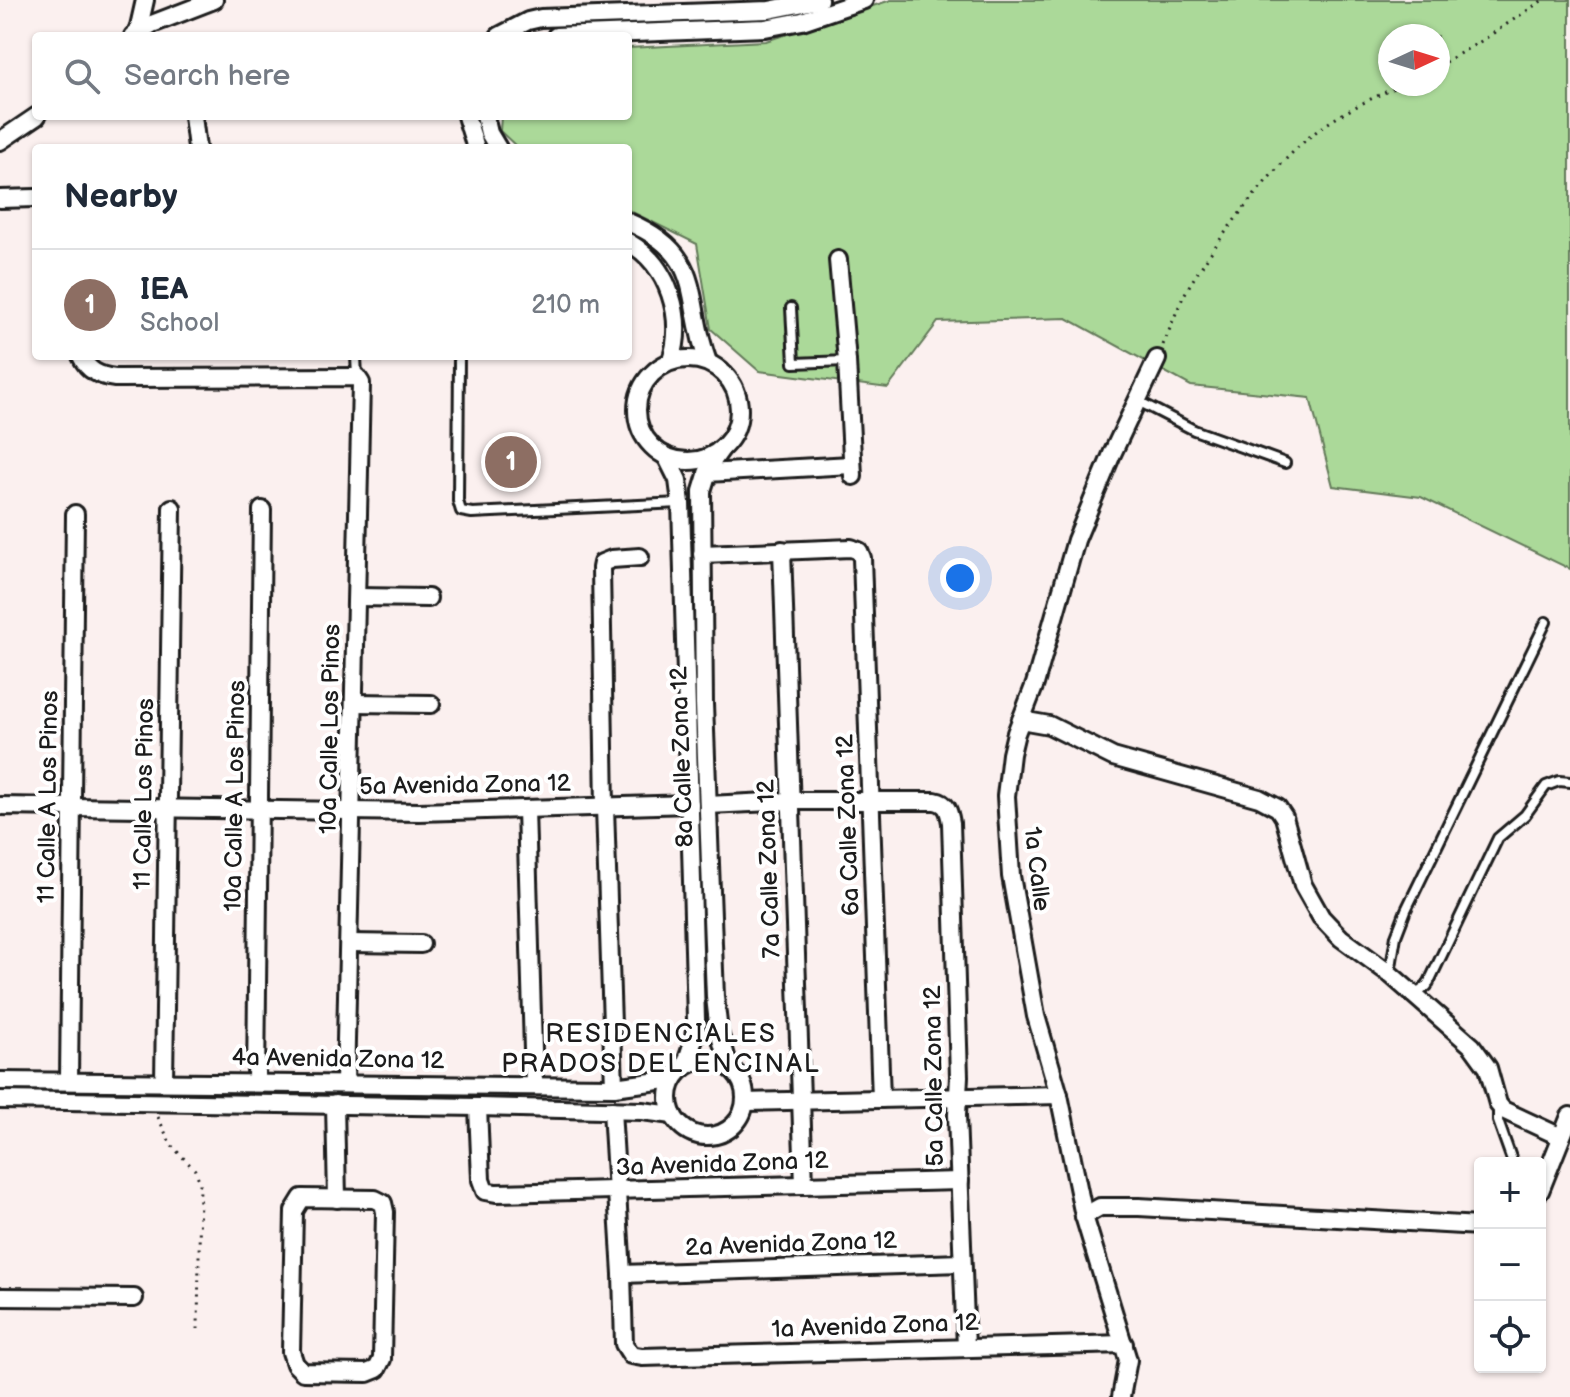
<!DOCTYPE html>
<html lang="en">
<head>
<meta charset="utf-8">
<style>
	body { margin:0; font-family:"Balsamiq Sans",sans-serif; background:#f2f2f3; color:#1f2937 }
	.controls { position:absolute; right:24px; bottom:24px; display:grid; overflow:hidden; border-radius:8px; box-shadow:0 2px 6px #0004 }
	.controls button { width:72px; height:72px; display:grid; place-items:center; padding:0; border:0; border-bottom:2px solid #e0e1e3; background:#fff; color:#1f2937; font:40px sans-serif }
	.compass { position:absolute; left:1378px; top:24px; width:72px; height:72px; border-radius:50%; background:#fff; box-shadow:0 2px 6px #0004; rotate:86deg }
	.you { position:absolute; left:960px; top:578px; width:28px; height:28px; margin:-20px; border:6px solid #fff; border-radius:50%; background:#1a73e8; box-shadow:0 0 0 12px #1a73e833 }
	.badge { display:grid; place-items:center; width:52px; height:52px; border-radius:50%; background:#db2777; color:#fff; font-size:26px; font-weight:700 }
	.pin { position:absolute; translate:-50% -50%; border:4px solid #fff; box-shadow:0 2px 8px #0006 }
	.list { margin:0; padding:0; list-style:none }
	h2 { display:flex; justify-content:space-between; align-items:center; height:104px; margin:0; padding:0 32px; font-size:34px }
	h2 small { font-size:26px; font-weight:400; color:#747a83 }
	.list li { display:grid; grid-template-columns:52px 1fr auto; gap:24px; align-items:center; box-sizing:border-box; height:112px; padding:0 32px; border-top:2px solid #e0e1e3 }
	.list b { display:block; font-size:30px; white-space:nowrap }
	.list p { margin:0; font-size:26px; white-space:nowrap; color:#747a83 }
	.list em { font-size:26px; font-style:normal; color:#747a83 }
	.icon { flex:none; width:44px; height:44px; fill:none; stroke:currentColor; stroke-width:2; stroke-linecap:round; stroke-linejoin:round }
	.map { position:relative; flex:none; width:1570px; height:1397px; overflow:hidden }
	.search { position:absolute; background:#fff; box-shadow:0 2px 6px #0004; left:32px; top:32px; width:600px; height:88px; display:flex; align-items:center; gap:20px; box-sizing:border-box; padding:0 28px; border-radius:8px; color:#747a83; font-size:30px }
	.panel { position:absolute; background:#fff; box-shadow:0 2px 6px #0004; left:32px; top:144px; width:600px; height:216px; border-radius:8px }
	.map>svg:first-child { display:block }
</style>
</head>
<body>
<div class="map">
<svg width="1570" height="1397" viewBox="0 0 1570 1397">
	<rect width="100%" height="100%" fill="#fbf0ef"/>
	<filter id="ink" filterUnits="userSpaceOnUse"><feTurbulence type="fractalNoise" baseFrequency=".0125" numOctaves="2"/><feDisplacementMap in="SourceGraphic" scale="16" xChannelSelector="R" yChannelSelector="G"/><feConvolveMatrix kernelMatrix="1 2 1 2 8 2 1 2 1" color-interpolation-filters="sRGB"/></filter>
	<g filter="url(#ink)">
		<path fill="#abd999" stroke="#647a5a" stroke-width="2" fill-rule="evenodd" d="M891 0H1570V569L1421 497 1333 486 1310 398 1191 386 1067 318 938 322 888 388 759 371 711 329 697 244 628 210V148H518L500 131 501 116H628V48L766 41ZM1390 36H1438V84H1390Z"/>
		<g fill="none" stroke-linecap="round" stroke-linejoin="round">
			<defs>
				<g id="lane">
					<polyline points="791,308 794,363 847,361"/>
					<polyline points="356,356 357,377"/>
					<polyline points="459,356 458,501 461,511 472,513 680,503"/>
					<polyline points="1138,401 1194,430 1285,463"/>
					<polyline points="1390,973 1396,936 1406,910 1546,622"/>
					<polyline points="1415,995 1427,986 1498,838 1525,815 1546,786 1559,781 1570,782"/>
					<polyline points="1498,1105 1498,1121 1513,1163"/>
				</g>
				<g id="street">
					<polyline points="138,31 145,0"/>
					<polyline points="133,36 152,24 214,0"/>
					<polyline points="499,36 528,21 541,18 769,10 819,0"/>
					<polyline points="556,36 765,28 802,21 864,0"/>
					<polyline points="193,116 197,148"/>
					<polyline points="466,116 476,148"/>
					<polyline points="485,116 489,133 498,148"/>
					<polyline points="0,141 37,116"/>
					<polyline points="0,199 36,198"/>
					<path d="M628 222C707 255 684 299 708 362"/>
					<path d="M628 242C669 265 685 318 671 361"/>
					<polyline points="838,260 847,361 853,476"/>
					<path d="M81 356C88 371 99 376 115 378L357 377 361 383 345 1084"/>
					<circle cx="688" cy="410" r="51"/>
					<polyline points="722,448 710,465 702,491 704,704 715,997 719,1032 729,1067"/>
					<polyline points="666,456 678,480 681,503 696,1019 694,1039 685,1066"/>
					<polyline points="707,473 851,465"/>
					<polyline points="782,550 804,1185"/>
					<polyline points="702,554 851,548 859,551 862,558 881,1099"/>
					<polyline points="357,597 428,598"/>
					<polyline points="355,703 431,704"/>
					<polyline points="1021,720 1049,725 1113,757 1259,798 1278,808 1284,817 1303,885 1321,917 1341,938 1390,974 1472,1046 1488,1068 1498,1104 1503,1110 1561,1137"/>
					<path d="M708 805 791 801H935C947 803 949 811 951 823L959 1076 957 1115 966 1348"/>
					<polyline points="0,806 419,812 690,804"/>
					<polyline points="526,809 534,1085"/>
					<polyline points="349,943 421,944"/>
					<circle cx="707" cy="1098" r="38"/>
					<polyline points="69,1080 75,514"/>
					<polyline points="0,1081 614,1087 674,1079"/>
					<polyline points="164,1081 172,508"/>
					<polyline points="256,1083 262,510"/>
					<polyline points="614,1087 605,807 601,568 602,563 612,559 640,557"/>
					<polyline points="0,1100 478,1107 642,1111 673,1115"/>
					<polyline points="745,1102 1059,1095"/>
					<polyline points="335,1104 337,1199"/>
					<polyline points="478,1107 481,1180 485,1191 496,1193 960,1181"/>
					<polyline points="612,1110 622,1274 624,1344 631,1355 642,1357 1124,1344"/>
					<polyline points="1540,1191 1570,1116"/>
					<polygon points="302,1198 375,1199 383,1203 385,1212 382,1359 377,1369 367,1373 303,1372 295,1364 291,1352 294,1211"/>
					<polyline points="1084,1216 1100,1207 1139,1207 1480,1226"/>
					<polyline points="622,1274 962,1263"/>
					<polyline points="0,1297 134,1298"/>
					<polyline points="1121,1397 1128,1360 1084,1216 1059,1095 1036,1016 1011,876 1006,796 1011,754 1016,733 1035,684 1076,540 1112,454 1157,359"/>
				</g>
			</defs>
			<use href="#lane" stroke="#1c1c1c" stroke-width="14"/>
			<use href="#street" stroke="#1c1c1c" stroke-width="22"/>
			<g stroke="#1c1c1c" stroke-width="3" stroke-dasharray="2 6" stroke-linecap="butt">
				<polyline points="1438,66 1483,40 1543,0"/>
				<path d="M1163 345C1172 325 1179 302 1191 283 1218 239 1268 173 1307 139 1335 115 1370 99 1403 84"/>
				<polyline points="158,1117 171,1145 195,1170 200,1182 198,1329"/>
			</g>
			<use href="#lane" stroke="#fff" stroke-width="8"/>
			<use href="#street" stroke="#fff" stroke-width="16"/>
		</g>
	</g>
	<g text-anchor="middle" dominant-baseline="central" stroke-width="8" stroke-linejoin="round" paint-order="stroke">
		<g font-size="24" fill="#1c1c1c" stroke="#fff">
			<text transform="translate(330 729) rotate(-89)">10a Calle Los Pinos</text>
			<text transform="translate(682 757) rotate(-92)">8a Calle Zona 12</text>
			<text transform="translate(465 785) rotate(-1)">5a Avenida Zona 12</text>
			<text transform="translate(144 794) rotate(-89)">11 Calle Los Pinos</text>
			<text transform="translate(235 796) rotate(-89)">10a Calle A Los Pinos</text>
			<text transform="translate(48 797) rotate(-89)">11 Calle A Los Pinos</text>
			<text transform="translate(848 825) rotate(-92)">6a Calle Zona 12</text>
			<text transform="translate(769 869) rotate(-92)">7a Calle Zona 12</text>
			<text transform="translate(1037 869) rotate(83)">1a Calle</text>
			<text transform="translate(338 1059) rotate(1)">4a Avenida Zona 12</text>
			<text transform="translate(934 1076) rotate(-91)">5a Calle Zona 12</text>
			<text transform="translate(722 1164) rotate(-2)">3a Avenida Zona 12</text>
			<text transform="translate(791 1244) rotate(-2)">2a Avenida Zona 12</text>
			<text transform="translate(875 1326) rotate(-2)">1a Avenida Zona 12</text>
		</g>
		<g font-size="26" letter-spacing="2" fill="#1c1c1c" stroke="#fff">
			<text x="661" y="1034">RESIDENCIALES<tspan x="661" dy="30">PRADOS DEL ENCINAL</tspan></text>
		</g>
	</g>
</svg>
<div class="controls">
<button>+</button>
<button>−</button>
<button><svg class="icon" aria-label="locate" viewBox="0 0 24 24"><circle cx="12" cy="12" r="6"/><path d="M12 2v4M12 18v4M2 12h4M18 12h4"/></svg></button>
</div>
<svg class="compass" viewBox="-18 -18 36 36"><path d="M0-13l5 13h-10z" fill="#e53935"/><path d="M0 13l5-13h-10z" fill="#747a83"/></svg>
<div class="you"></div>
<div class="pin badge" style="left:511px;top:462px;background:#8d6e63">1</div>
<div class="search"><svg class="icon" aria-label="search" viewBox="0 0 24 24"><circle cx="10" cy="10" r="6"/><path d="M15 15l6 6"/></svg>Search here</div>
<section class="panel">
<h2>Nearby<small></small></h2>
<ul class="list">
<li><span class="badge" style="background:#8d6e63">1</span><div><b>IEA</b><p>School</p></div><em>210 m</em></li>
</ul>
</section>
</div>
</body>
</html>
